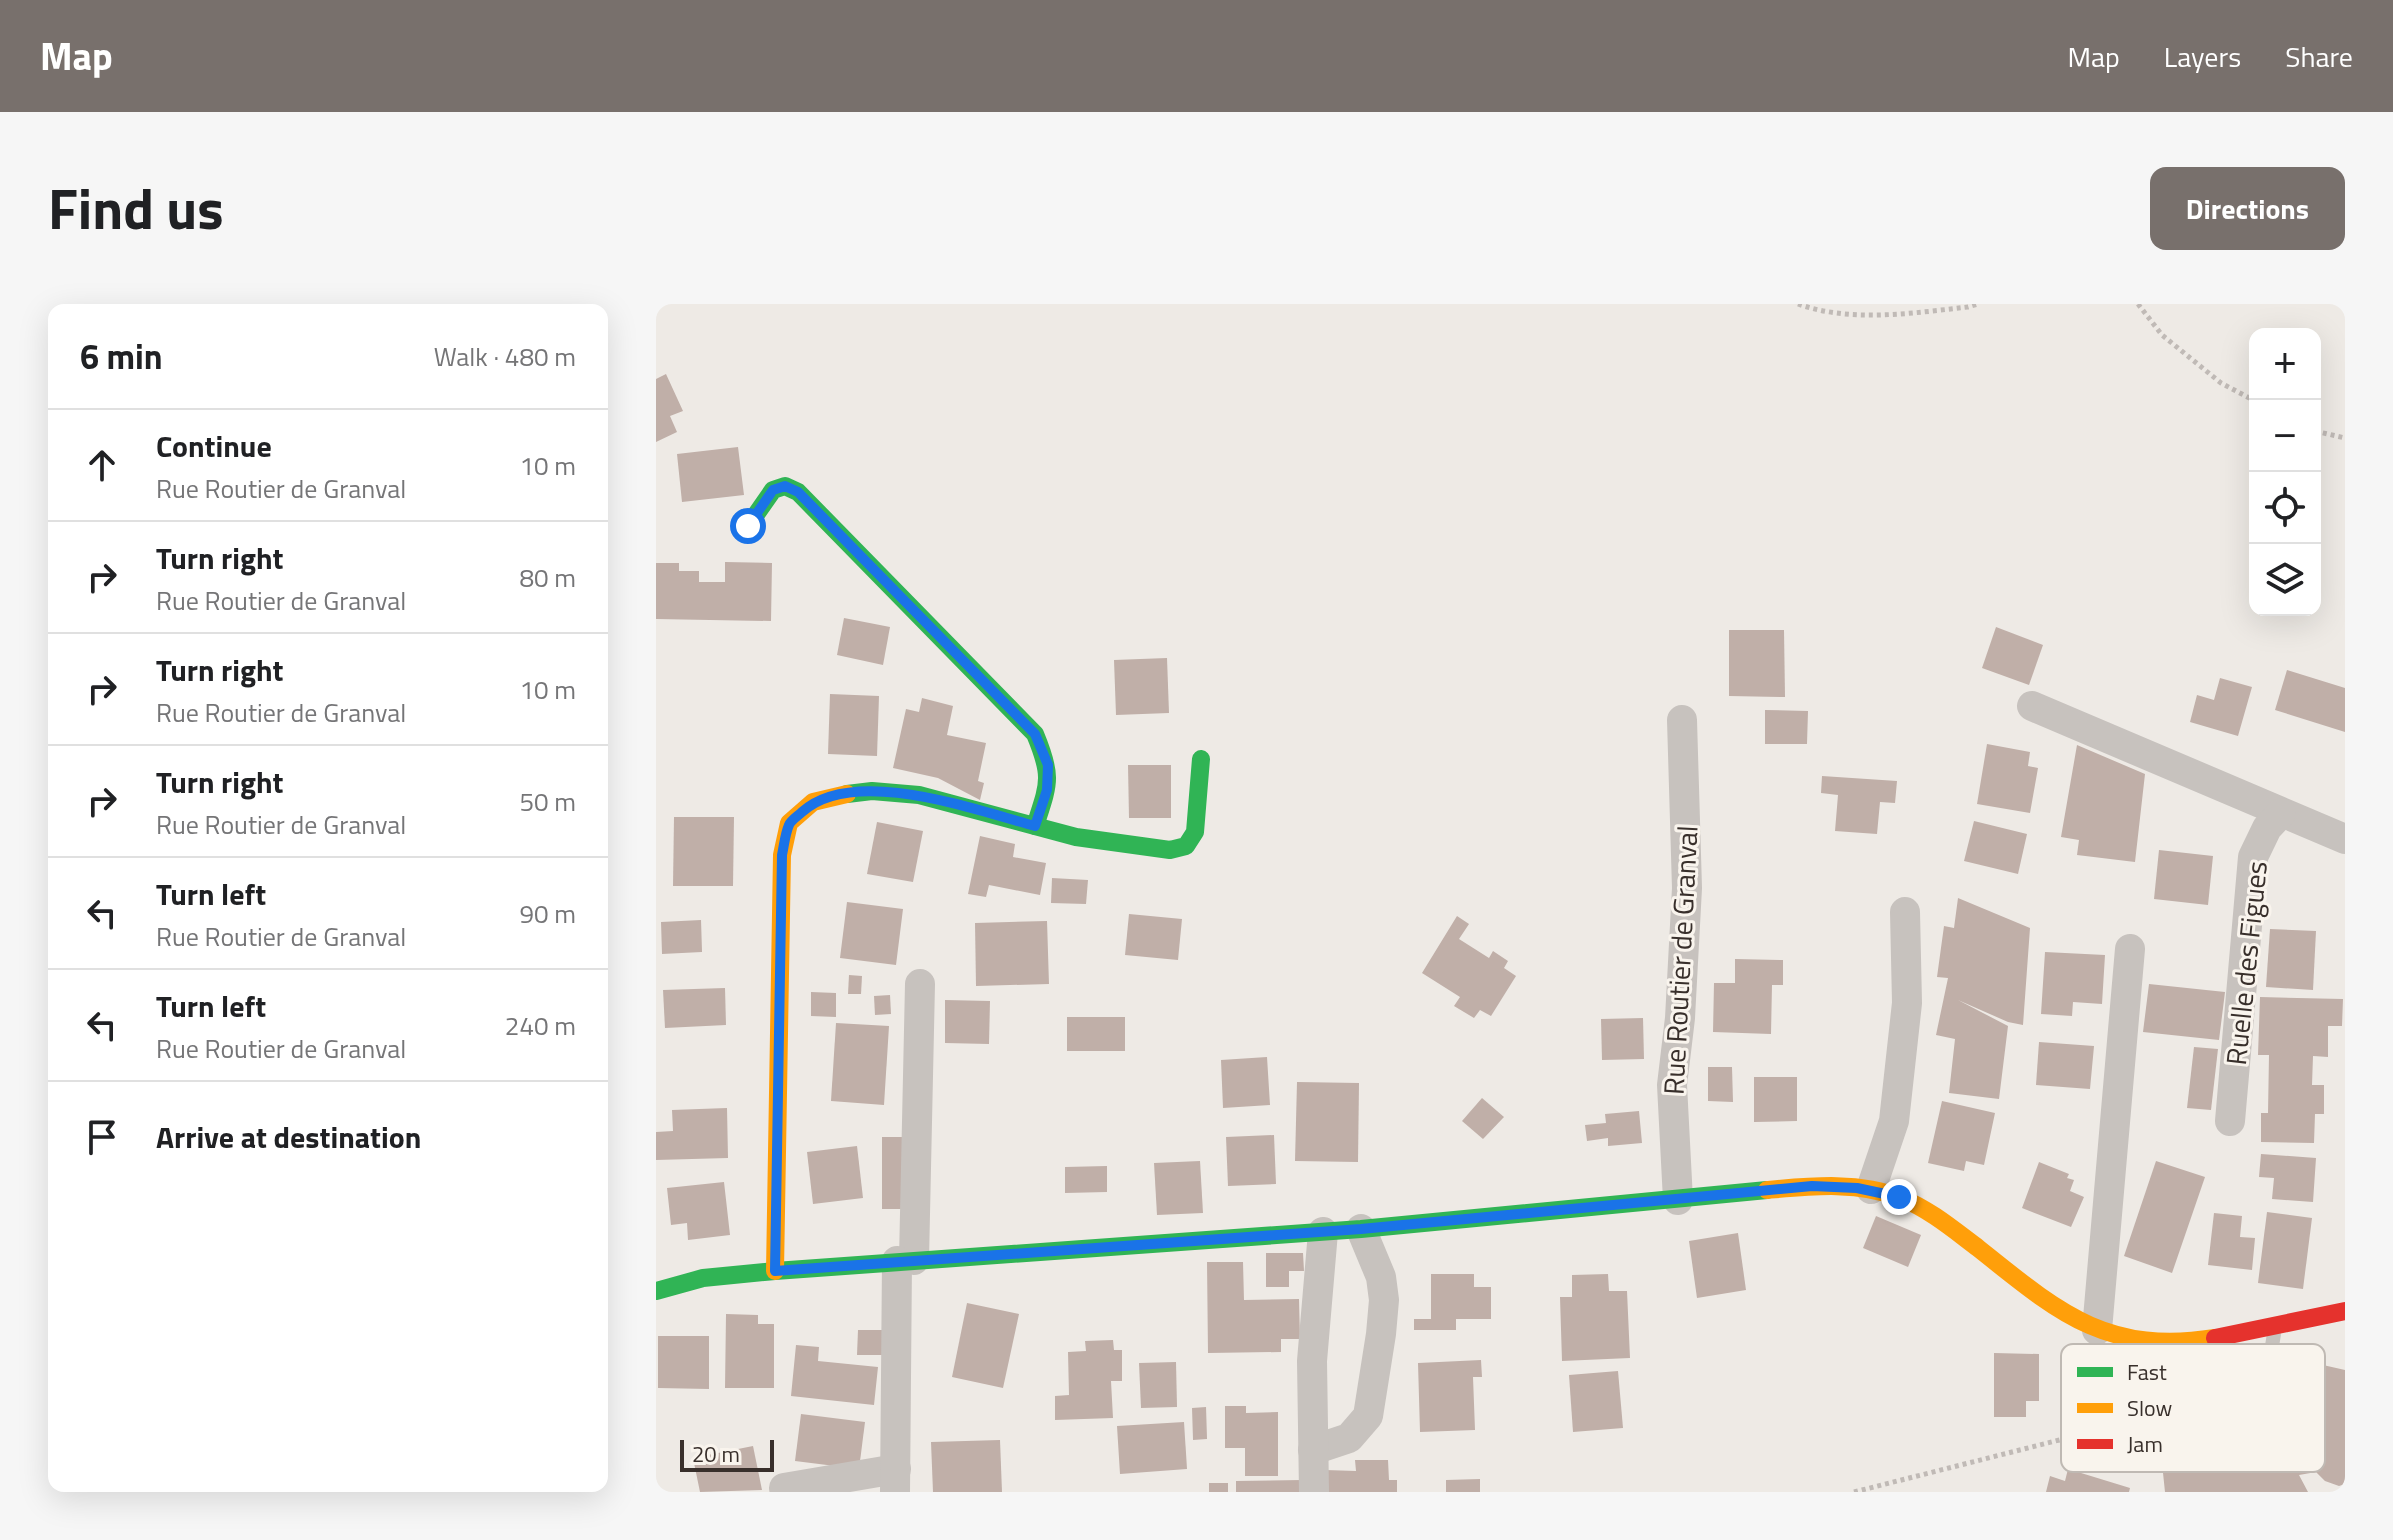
<!DOCTYPE html>
<html lang="en">
<head>
<meta charset="utf-8">
<style>
	body { margin:0; font-family:"Titillium Web",sans-serif; background:#f6f6f6; color:#202124 }
	.controls { position:absolute; right:24px; top:24px; display:grid; overflow:hidden; border-radius:16px; box-shadow:0 8px 32px #0002 }
	.controls button { width:72px; height:72px; display:grid; place-items:center; padding:0; border:0; border-bottom:2px solid #e0e0e0; background:#fff; color:#202124; font:40px sans-serif }
	.scale { position:absolute; left:24px; bottom:20px; width:94px; box-sizing:border-box; padding-left:8px; border:4px solid #382f2b; border-top:0; font-size:22px; line-height:28px; white-space:nowrap; color:#382f2b; -webkit-text-stroke:6px #f9f4ed; paint-order:stroke }
	.stop { position:absolute; width:24px; height:24px; margin:-18px; border:6px solid #1a73e8; border-radius:50%; background:#fff }
	.stop.end { background:#1a73e8; border-color:#fff; box-shadow:0 2px 8px #0008 }
	.list { margin:0; padding:0; list-style:none }
	h2 { display:flex; justify-content:space-between; align-items:center; height:104px; margin:0; padding:0 32px; font-size:34px }
	h2 small { font-size:26px; font-weight:400; color:#757577 }
	.list li { display:grid; grid-template-columns:52px 1fr auto; gap:24px; align-items:center; box-sizing:border-box; height:112px; padding:0 32px; border-top:2px solid #e0e0e0 }
	.list b { display:block; font-size:30px; white-space:nowrap }
	.list p { margin:0; font-size:26px; white-space:nowrap; color:#757577 }
	.list em { font-size:26px; font-style:normal; color:#757577 }
	.icon { flex:none; width:44px; height:44px; fill:none; stroke:currentColor; stroke-width:2; stroke-linecap:round; stroke-linejoin:round }
	.map { position:relative; flex:none; width:1689px; height:1188px; overflow:hidden; border-radius:16px }
	header { display:flex; align-items:center; gap:48px; box-sizing:border-box; height:112px; padding:0 40px; background:#78706c; color:#fff }
	header strong { font-size:38px }
	nav { display:flex; gap:44px; margin-inline-start:auto; font-size:28px }
	.intro { display:flex; align-items:center; justify-content:space-between; box-sizing:border-box; height:192px; padding:0 48px }
	h1 { margin:0; font-size:56px }
	.button { padding:20px 36px; border-radius:16px; background:#78706c; color:#fff; font-size:28px; font-weight:700 }
	main { display:flex; gap:48px; padding:0 48px }
	aside { flex:1; background:#fff; border-radius:16px; box-shadow:0 8px 32px #0002 }
	.map>svg:first-child { display:block }
</style>
</head>
<body>
<header>
<strong>Map</strong>
<nav><a>Map</a><a>Layers</a><a>Share</a></nav>
</header>
<div class="intro"><h1>Find us</h1><a class="button">Directions</a></div>
<main>
<aside>
<h2>6 min<small>Walk · 480 m</small></h2>
<ul class="list">
<li><svg class="icon" aria-label="ahead" viewBox="0 0 24 24"><path d="M12 20V5M6 11l6-6 6 6"/></svg><div><b>Continue</b><p>Rue Routier de Granval</p></div><em>10 m</em></li>
<li><svg class="icon" aria-label="right" viewBox="0 0 24 24"><path d="M7 20v-9h11M14 6l5 5-5 5"/></svg><div><b>Turn right</b><p>Rue Routier de Granval</p></div><em>80 m</em></li>
<li><svg class="icon" aria-label="right" viewBox="0 0 24 24"><path d="M7 20v-9h11M14 6l5 5-5 5"/></svg><div><b>Turn right</b><p>Rue Routier de Granval</p></div><em>10 m</em></li>
<li><svg class="icon" aria-label="right" viewBox="0 0 24 24"><path d="M7 20v-9h11M14 6l5 5-5 5"/></svg><div><b>Turn right</b><p>Rue Routier de Granval</p></div><em>50 m</em></li>
<li><svg class="icon" aria-label="left" viewBox="0 0 24 24"><path d="M17 20v-9H6M10 6l-5 5 5 5"/></svg><div><b>Turn left</b><p>Rue Routier de Granval</p></div><em>90 m</em></li>
<li><svg class="icon" aria-label="left" viewBox="0 0 24 24"><path d="M17 20v-9H6M10 6l-5 5 5 5"/></svg><div><b>Turn left</b><p>Rue Routier de Granval</p></div><em>240 m</em></li>
<li><svg class="icon" aria-label="arrive" viewBox="0 0 24 24"><path d="M6 21V4h12l-3 4 3 4H6"/></svg><div><b>Arrive at destination</b></div></li>
</ul>
</aside>
<div class="map">
<svg width="1689" height="1188" viewBox="0 0 1689 1188">
	<rect width="100%" height="100%" fill="#eeeae5"/>
	<g fill="#c0afa8">
		<polygon points="10,70 27,107 14,112 21,128 0,138 0,75"/>
		<polygon points="82,143 88,191 26,198 21,150"/>
		<polygon points="69,258 116,259 115,317 0,315 0,259 23,259 23,267 43,267 43,278 69,278"/>
		<polygon points="188,314 234,323 227,361 181,351"/>
		<polygon points="1340,323 1387,341 1373,381 1326,364"/>
		<polygon points="1073,326 1128,326 1129,393 1073,392"/>
		<polygon points="511,354 513,409 460,411 458,356"/>
		<polygon points="1631,366 1689,384 1689,428 1619,406"/>
		<polygon points="1564,374 1596,383 1582,432 1534,418 1541,391 1558,396"/>
		<polygon points="174,390 223,392 221,452 172,450"/>
		<polygon points="266,394 297,402 291,431 330,439 322,477 328,479 324,496 282,474 237,464 250,405 263,408"/>
		<polygon points="1109,406 1152,407 1151,440 1109,440"/>
		<polygon points="1331,440 1374,448 1372,462 1382,464 1374,509 1321,500"/>
		<polygon points="1421,441 1489,470 1479,558 1421,551 1423,536 1405,533"/>
		<polygon points="472,461 515,461 515,514 473,514"/>
		<polygon points="1166,472 1241,477 1239,499 1224,498 1221,530 1179,527 1182,491 1165,489"/>
		<polygon points="18,513 78,513 77,582 17,582"/>
		<polygon points="1318,517 1371,530 1362,570 1308,557"/>
		<polygon points="221,518 267,527 257,578 211,570"/>
		<polygon points="324,532 359,540 357,553 390,559 384,591 333,581 330,593 312,590"/>
		<polygon points="1503,546 1557,552 1552,601 1498,595"/>
		<polygon points="396,574 432,576 430,600 395,599"/>
		<polygon points="1302,594 1374,624 1367,721 1352,718 1302,696 1352,722 1343,795 1293,789 1299,735 1280,731 1292,674 1281,673 1288,622 1298,624"/>
		<polygon points="191,598 247,605 240,661 184,654"/>
		<polygon points="473,610 526,615 522,656 469,651"/>
		<polygon points="801,612 813,620 803,635 833,654 837,647 852,657 848,664 860,672 835,712 824,706 818,714 798,702 804,693 766,669"/>
		<polygon points="45,616 46,648 6,650 5,618"/>
		<polygon points="391,617 393,680 320,682 319,619"/>
		<polygon points="1614,625 1660,627 1657,686 1610,683"/>
		<polygon points="1389,648 1449,651 1446,700 1417,698 1416,712 1385,710"/>
		<polygon points="1079,655 1127,656 1127,681 1116,681 1115,730 1057,728 1058,679 1079,679"/>
		<polygon points="193,671 206,672 205,690 192,690"/>
		<polygon points="1493,680 1569,688 1563,736 1487,728"/>
		<polygon points="69,684 70,721 9,724 7,686"/>
		<polygon points="155,688 180,689 180,713 155,712"/>
		<polygon points="234,691 235,710 219,711 218,692"/>
		<polygon points="1604,693 1687,695 1686,722 1672,722 1672,753 1657,752 1656,781 1668,781 1668,810 1659,810 1658,839 1605,838 1605,809 1612,809 1613,751 1602,751"/>
		<polygon points="289,696 334,697 333,740 289,739"/>
		<rect x="411" y="713" width="58" height="34"/>
		<polygon points="987,714 988,755 946,756 945,715"/>
		<polygon points="180,719 233,722 228,801 175,797"/>
		<polygon points="1383,738 1438,742 1434,785 1380,781"/>
		<polygon points="1538,743 1562,745 1555,806 1531,804"/>
		<polygon points="611,753 614,801 567,804 565,756"/>
		<polygon points="1052,763 1076,763 1077,798 1052,797"/>
		<polygon points="1098,773 1141,773 1141,817 1098,818"/>
		<polygon points="641,778 703,779 702,858 639,857"/>
		<polygon points="826,794 848,813 827,835 806,817"/>
		<polygon points="1286,797 1339,809 1328,861 1310,857 1308,867 1272,859"/>
		<polygon points="71,804 72,854 0,856 0,828 17,827 16,806"/>
		<polygon points="983,807 986,839 952,842 952,834 931,837 929,821 950,819 949,810"/>
		<polygon points="618,831 620,880 572,882 570,833"/>
		<rect x="226" y="833" width="22" height="72"/>
		<polygon points="201,842 207,894 157,900 151,848"/>
		<polygon points="1605,850 1660,854 1657,898 1616,895 1618,874 1603,873"/>
		<polygon points="544,857 547,909 501,911 498,859"/>
		<polygon points="1500,857 1549,873 1516,969 1468,952"/>
		<polygon points="1383,858 1413,870 1411,874 1418,876 1414,887 1428,893 1415,923 1366,904"/>
		<polygon points="451,862 451,888 409,889 409,863"/>
		<polygon points="68,878 74,931 32,936 31,919 15,921 11,884"/>
		<polygon points="1611,908 1656,914 1647,985 1602,979"/>
		<polygon points="1558,909 1586,912 1584,933 1599,934 1596,966 1552,961"/>
		<polygon points="1220,912 1265,931 1252,963 1207,944"/>
		<polygon points="1082,929 1090,986 1041,994 1033,937"/>
		<polygon points="610,949 647,949 648,967 633,967 633,983 610,983"/>
		<polygon points="551,958 587,958 588,996 643,995 644,1035 625,1035 625,1048 552,1049"/>
		<polygon points="775,970 818,970 818,983 835,983 835,1015 800,1015 800,1026 758,1026 758,1015 775,1015"/>
		<polygon points="952,970 953,987 971,987 974,1054 906,1057 904,993 916,993 916,971"/>
		<polygon points="311,999 363,1010 347,1084 296,1073"/>
		<polygon points="70,1010 102,1011 102,1020 118,1020 118,1084 69,1084"/>
		<polygon points="202,1026 228,1026 228,1051 201,1051"/>
		<polygon points="2,1032 53,1032 53,1085 2,1084"/>
		<polygon points="457,1036 458,1046 466,1046 466,1077 455,1077 457,1114 399,1116 399,1092 413,1091 412,1048 430,1047 429,1037"/>
		<polygon points="140,1041 163,1043 162,1057 222,1063 218,1101 135,1092"/>
		<polygon points="1338,1049 1383,1050 1383,1097 1370,1097 1370,1113 1338,1113"/>
		<polygon points="825,1056 826,1073 817,1073 819,1126 764,1128 762,1059"/>
		<polygon points="520,1058 521,1103 485,1104 483,1059"/>
		<polygon points="1667,1061 1689,1066 1689,1180 1683,1182 1669,1177 1660,1168 1643,1171 1652,1188 1509,1188 1504,1140 1552,1136 1621,1120 1619,1101 1630,1074 1647,1063"/>
		<polygon points="962,1067 967,1124 917,1128 913,1071"/>
		<polygon points="569,1102 590,1102 590,1109 622,1108 622,1172 589,1172 589,1144 569,1144"/>
		<polygon points="550,1103 551,1135 537,1136 536,1104"/>
		<polygon points="145,1110 209,1118 203,1165 139,1157"/>
		<polygon points="528,1118 531,1165 464,1170 461,1122"/>
		<polygon points="344,1136 346,1188 277,1188 275,1138"/>
		<polygon points="97,1142 106,1186 44,1188 37,1154"/>
		<polygon points="699,1156 732,1156 733,1176 741,1176 741,1188 669,1188 669,1166 700,1167"/>
		<polygon points="1412,1165 1474,1184 1473,1188 1390,1188 1394,1172 1409,1177"/>
		<polygon points="824,1175 824,1188 790,1188 790,1176"/>
		<polygon points="646,1176 646,1188 580,1188 580,1177"/>
		<rect x="553" y="1179" width="19" height="9"/>
	</g>
	<g fill="none" stroke-linecap="round" stroke-linejoin="round">
		<g stroke="#c0bab6" stroke-width="5" stroke-dasharray="4 4" stroke-linecap="butt">
			<path d="M1142 0C1195 19 1257 9 1312 3L1322 0"/>
			<polyline points="1482,0 1506,31 1565,79 1599,97"/>
			<polyline points="1659,127 1689,134"/>
			<polyline points="1198,1188 1585,1090"/>
		</g>
		<polyline stroke="#c7c2be" stroke-width="14" points="1607,1123 1603,1080 1613,1060 1618,1030"/>
		<g stroke="#c7c2be" stroke-width="30">
			<polyline points="1376,402 1689,535"/>
			<polyline points="1574,817 1597,553 1611,524 1625,509"/>
			<polyline points="1215,885 1238,817 1251,699 1249,608"/>
			<polyline points="1022,896 1016,781 1024,714 1031,584 1026,416"/>
			<polyline points="258,956 264,680"/>
			<polyline points="1441,1026 1474,645"/>
			<polyline points="657,1146 693,1134 712,1112 725,1030 728,996 725,973 705,925"/>
			<polyline points="128,1184 240,1165"/>
			<polyline points="239,1188 241,957"/>
			<polyline points="658,1188 656,1057 667,928"/>
		</g>
		<g stroke="#30b455" stroke-width="18">
			<path d="M92 222 117 186 129 182 142 188 379 430C397 473 393 479 379 522"/>
			<polyline points="191,490 216,487 263,491 420,533 514,546 530,542 539,528 545,455"/>
			<polyline points="0,987 47,974 119,967 705,925 1111,886"/>
		</g>
		<g stroke="#ff9f0a" stroke-width="18">
			<path d="M1111 886C1155 882 1203 877 1245 894 1273 905 1298 926 1322 944 1402 1008 1450 1051 1559 1034"/>
			<polyline points="119,967 126,551 133,519 157,498 191,490"/>
		</g>
		<polyline stroke="#e5322d" stroke-width="18" points="1559,1034 1689,1007"/>
	</g>
	<g fill="none" stroke-linecap="round" stroke-linejoin="round">
		<path stroke="#1a73e8" stroke-width="10" d="M92 222 117 186 129 182 142 188 379 430 392 461 391 486 379 522C319 506 198 461 146 508 142 512 135 516 133 521 129 530 128 542 126 551L119 967 705 925 1156 882 1201 884 1243 893"/>
	</g>
	<g text-anchor="middle" dominant-baseline="central" stroke-width="6" stroke-linejoin="round" paint-order="stroke">
		<g font-size="28" fill="#382f2b" stroke="#f9f4ed">
			<text transform="translate(1024 656) rotate(-87)">Rue Routier de Granval</text>
			<text transform="translate(1590 659) rotate(-84)">Ruelle des Figues</text>
		</g>
	</g>
	<rect x="1405" y="1040" width="264" height="128" rx="12" fill="#f9f4ed" stroke="#bfb9b3" stroke-width="2"/>
	<rect x="1421" y="1063" width="36" height="10" fill="#30b455"/>
	<rect x="1421" y="1099" width="36" height="10" fill="#ff9f0a"/>
	<rect x="1421" y="1135" width="36" height="10" fill="#e5322d"/>
	<g font-size="22" fill="#382f2b">
		<text x="1471" y="1076">Fast</text>
		<text x="1471" y="1112">Slow</text>
		<text x="1471" y="1148">Jam</text>
	</g>
</svg>
<div class="controls">
<button>+</button>
<button>−</button>
<button><svg class="icon" aria-label="locate" viewBox="0 0 24 24"><circle cx="12" cy="12" r="6"/><path d="M12 2v4M12 18v4M2 12h4M18 12h4"/></svg></button>
<button><svg class="icon" aria-label="layers" viewBox="0 0 24 24"><path d="M12 4l9 5-9 5-9-5zM3 14l9 5 9-5"/></svg></button>
</div>
<div class="scale">20 m</div>
<div class="stop" style="left:92px;top:222px"></div>
<div class="stop end" style="left:1243px;top:893px"></div>
</div>
</main>
</body>
</html>
